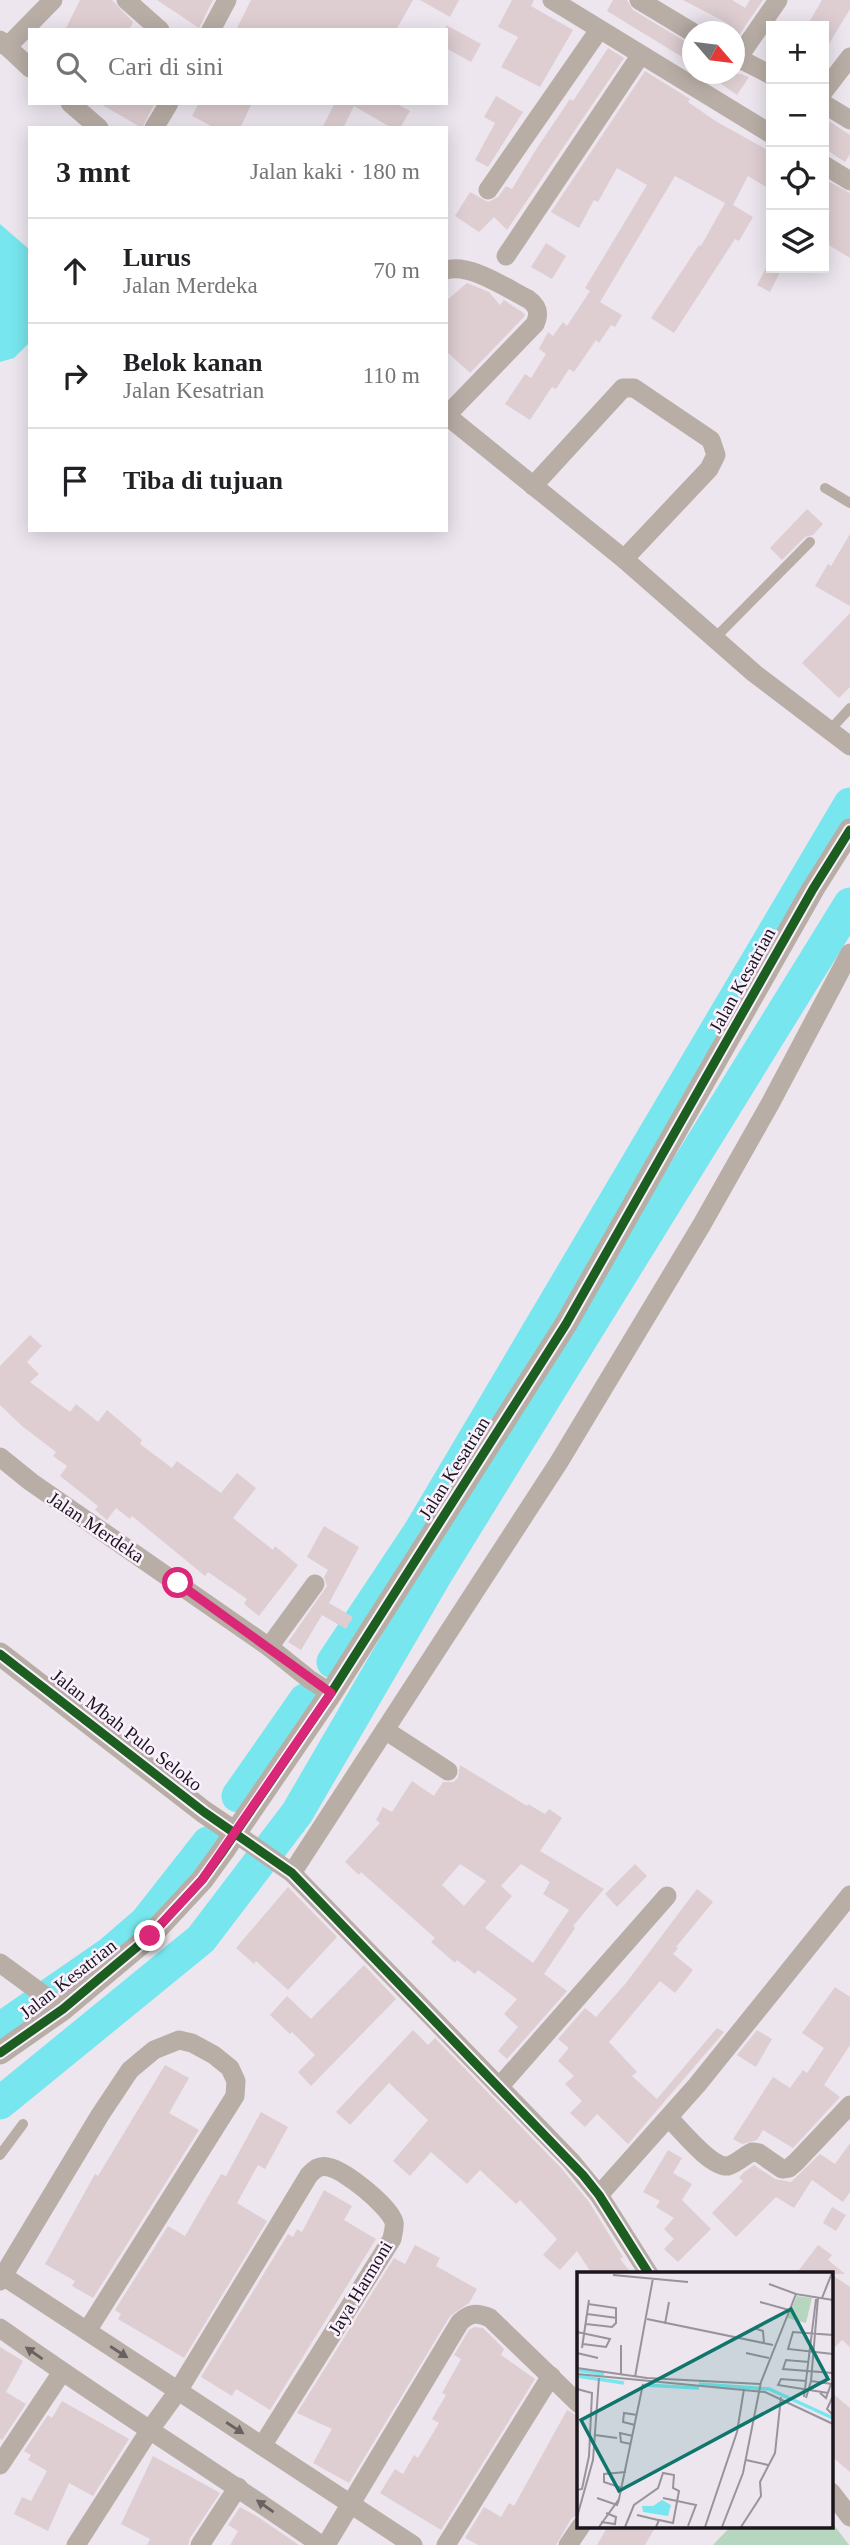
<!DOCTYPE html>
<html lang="id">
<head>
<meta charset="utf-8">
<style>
	body { margin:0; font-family:"Times New Roman",serif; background:#f6f6f6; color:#202124 }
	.controls { position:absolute; right:21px; top:21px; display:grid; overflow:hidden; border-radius:0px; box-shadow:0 4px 18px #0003 }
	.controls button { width:63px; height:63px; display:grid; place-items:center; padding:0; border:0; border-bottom:2px solid #e0e0e0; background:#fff; color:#202124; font:35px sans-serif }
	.compass { position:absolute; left:682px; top:21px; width:63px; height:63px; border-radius:50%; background:#fff; box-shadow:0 4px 18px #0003; rotate:118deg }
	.stop { position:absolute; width:21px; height:21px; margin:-16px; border:5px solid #db2777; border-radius:50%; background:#fff }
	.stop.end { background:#db2777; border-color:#fff; box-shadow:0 2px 7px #0008 }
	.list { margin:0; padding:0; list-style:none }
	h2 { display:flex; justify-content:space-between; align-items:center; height:91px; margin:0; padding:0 28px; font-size:30px }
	h2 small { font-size:23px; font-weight:400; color:#757577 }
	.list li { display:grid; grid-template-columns:46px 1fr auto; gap:21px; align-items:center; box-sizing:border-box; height:105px; padding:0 28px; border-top:2px solid #e0e0e0 }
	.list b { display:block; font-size:26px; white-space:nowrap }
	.list p { margin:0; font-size:23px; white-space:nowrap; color:#757577 }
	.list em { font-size:23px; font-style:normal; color:#757577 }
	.icon { flex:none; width:38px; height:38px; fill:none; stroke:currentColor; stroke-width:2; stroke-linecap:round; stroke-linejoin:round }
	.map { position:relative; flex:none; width:850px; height:2545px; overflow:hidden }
	.search { position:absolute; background:#fff; box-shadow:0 4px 18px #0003; left:28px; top:28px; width:420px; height:77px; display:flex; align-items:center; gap:18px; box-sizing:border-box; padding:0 24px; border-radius:0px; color:#757577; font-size:26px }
	.panel { position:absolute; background:#fff; box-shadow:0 4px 18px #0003; left:28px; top:126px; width:420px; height:406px; border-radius:0px }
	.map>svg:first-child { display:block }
</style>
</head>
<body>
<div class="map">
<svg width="850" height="2545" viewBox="0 0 850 2545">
	<rect width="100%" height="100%" fill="#ede6ef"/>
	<polygon fill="#b6d6bf" points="831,2521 849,2545 713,2545 731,2526 831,2526"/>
	<polygon fill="#78e6ee" points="0,224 30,250 30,342 14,358 0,362"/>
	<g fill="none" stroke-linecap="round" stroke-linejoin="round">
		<g stroke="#78e6ee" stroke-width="33">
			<polyline points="333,1662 420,1531 850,804"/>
			<polyline points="238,1796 305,1700"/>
			<polyline points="0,2029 110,1953 146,1922 208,1843"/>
			<polyline points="0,2103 201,1939 297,1813 438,1571 850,904"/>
		</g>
	</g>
	<g fill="#deced1" fill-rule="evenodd">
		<polygon points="80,0 112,0 133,22 129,30 65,30"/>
		<polygon points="157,0 213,0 199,28"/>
		<polygon points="251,0 413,0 396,30 236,30"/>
		<polygon points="420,0 459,0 450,17"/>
		<polygon points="512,0 534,0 531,6 573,30 540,87 501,67 518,37 498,27"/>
		<polygon points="613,0 627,0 633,10 686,42 692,44 692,63 607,11"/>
		<polygon points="683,0 732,0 745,8 750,0 763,0 739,35 725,26 727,23"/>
		<polygon points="822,0 850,0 850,9 824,52 824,26 807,26"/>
		<polygon points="446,25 481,44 471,62 446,48"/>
		<polygon points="608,48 624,58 507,230 494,217 479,232 455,216 470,192 488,202 498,197 506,186 512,189 537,148 570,99 573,101"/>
		<polygon points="645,71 690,99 688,102 717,122 771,152 771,190 748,176 733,205 753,217 739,241 735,239 674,333 651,318 699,245 701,246 725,203 675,176 600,302 622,315 615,327 611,325 599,343 596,340 574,372 569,369 556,389 552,387 530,420 505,404 525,374 531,378 546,354 539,349 548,332 553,336 563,322 567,326 590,291 585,288 647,185 617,168 598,202 594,200 579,228 551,212"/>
		<polygon points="707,74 741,74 749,77 737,95"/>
		<polygon points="496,96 523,112 488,167 475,160 495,123 484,117"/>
		<polygon points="99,103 155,103 142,128"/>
		<polygon points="199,103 252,103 240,128 215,128 192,116"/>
		<polygon points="335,103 395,103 410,111 400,128 392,128 354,106 343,128 322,128"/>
		<polygon points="824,118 850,135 850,154 845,162 824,148"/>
		<polygon points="824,179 850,193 850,258 824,242"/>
		<polygon points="546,243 566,256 552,279 531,267"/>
		<polygon points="766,268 782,268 770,292 757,285"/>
		<polygon points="467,283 489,292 500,305 504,300 525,314 524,317 470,373 446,351 446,301"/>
		<polygon points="807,509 823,524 813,535 805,537 782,560 770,548"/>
		<polygon points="850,534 850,606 815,586 828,564 831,566"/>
		<polygon points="850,613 850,687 839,698 802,663"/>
		<polygon points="30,1335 42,1346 27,1362 39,1374 30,1382 70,1412 76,1404 98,1422 107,1410 142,1440 140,1444 172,1468 177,1461 221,1493 237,1473 256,1488 233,1518 273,1550 275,1546 298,1565 259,1616 244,1604 247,1599 208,1572 205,1576 132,1516 130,1519 116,1508 107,1520 95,1510 98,1506 60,1476 67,1466 53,1456 56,1452 22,1426 0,1405 0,1366"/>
		<polygon points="324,1526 359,1547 329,1603 353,1617 346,1629 322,1615 301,1650 288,1642 327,1586 324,1577 328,1570 307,1557"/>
		<path d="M460 1765 527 1806 528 1804 545 1814 549 1809 562 1818 540 1851 604 1889 573 1926 575 1928 544 1974 567 1991 507 2059 498 2051 518 2027 504 2014 517 1999 478 1970 475 1974 457 1960 455 1963 431 1942 435 1938 361 1872 359 1875 345 1862 380 1823 376 1820 383 1807 392 1812 412 1781 434 1796 443 1782H453L458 1778ZM460 1864 486 1881 464 1906 442 1885ZM521 1864 550 1882 543 1894 569 1910 533 1963 485 1928 512 1896 501 1886Z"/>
		<polygon points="635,1864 647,1876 617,1907 605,1894"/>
		<polygon points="288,1887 337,1937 288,1990 256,1961 254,1964 236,1948"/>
		<polygon points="697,1889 713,1902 676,1947 678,1948 673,1954 693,1970 675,1993 660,1981 609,2042 637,2072 632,2076 657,2099 717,2028 724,2032 628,2144 597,2114 585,2127 570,2113 582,2101 565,2084 574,2076 558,2061 569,2048 558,2039 585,2008 596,2017 626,1983"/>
		<polygon points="364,1965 396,1999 311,2086 298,2072 315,2055 292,2032 290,2034 270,2015 287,1996 311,2019"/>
		<polygon points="835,1987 850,1997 850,2045 824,2085 840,2097 793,2148 763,2130 757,2140 742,2144 733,2139 773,2077 790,2088 803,2070 807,2073 824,2048 802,2033"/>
		<polygon points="413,2030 428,2045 435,2038 562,2169 589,2202 623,2257 620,2259 632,2274 592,2274 577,2251 560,2270 543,2255 557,2239 520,2200 516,2204 480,2170 467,2184 431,2152 410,2176 393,2161 428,2120 389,2083 350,2125 336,2112"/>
		<polygon points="757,2030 772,2039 756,2067 737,2055"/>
		<polygon points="165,2065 189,2078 169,2113 199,2130 93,2298 72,2286 75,2281 45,2264 95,2174 98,2176"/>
		<polygon points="261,2112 288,2127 265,2169 258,2165 237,2203 267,2221 184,2358 118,2319 121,2314 115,2310 168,2226 185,2236 221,2174 226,2176"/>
		<polygon points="850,2143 850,2192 843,2202 812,2180 794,2208 776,2197 736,2237 712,2213 743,2181 739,2178 744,2172 754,2165 775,2179 791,2182 820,2154 835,2164"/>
		<polygon points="668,2150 682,2158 673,2173 692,2184 682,2200 711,2229 678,2262 664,2249 674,2239 664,2229 674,2218 656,2207 660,2201 643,2192"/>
		<polygon points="324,2190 352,2206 344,2220 376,2239 270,2410 236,2389 232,2396 201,2377 288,2234 293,2237 297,2229 302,2232"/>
		<polygon points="832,2207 846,2215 836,2231 823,2223"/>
		<polygon points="415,2245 440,2258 436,2266 477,2289 469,2303 450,2316 349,2483 313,2463 332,2429 297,2413 394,2258 405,2264"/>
		<polygon points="818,2245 832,2255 828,2260 845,2274 796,2274"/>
		<polygon points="831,2274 850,2287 850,2347 842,2340 831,2351"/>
		<polygon points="474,2327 483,2328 504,2349 501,2355 535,2379 441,2530 380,2493 395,2469 403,2474 414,2455 418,2458 439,2423 432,2419 446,2395 442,2393 461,2359 454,2355 469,2330"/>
		<polygon points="0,2347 23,2361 6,2392 26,2404 2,2440 0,2439"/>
		<polygon points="831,2392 850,2408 850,2472 831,2456"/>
		<polygon points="62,2401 129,2439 93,2496 69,2483 48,2531 14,2514 22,2497 31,2501 47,2471 28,2460 31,2455 24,2451 48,2415 52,2418"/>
		<polygon points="567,2410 579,2417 579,2514 571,2519 556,2545 478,2545 465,2538 484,2507 501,2517 509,2503 514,2506"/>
		<polygon points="153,2456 220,2493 190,2538 188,2545 147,2545 150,2539 121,2524"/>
		<polygon points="240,2507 258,2517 299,2545 230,2545 238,2531 228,2525"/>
		<polygon points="608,2526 656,2526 645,2545 597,2545"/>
	</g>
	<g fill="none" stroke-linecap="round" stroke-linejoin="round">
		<g stroke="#b8aea6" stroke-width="10">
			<polyline points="825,488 850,503"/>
			<polyline points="716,637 810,542"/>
			<polyline points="831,729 850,708"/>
			<polyline points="0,2155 23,2124"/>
		</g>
		<g stroke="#b8aea6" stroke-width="19">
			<polyline points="126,0 160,30"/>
			<polyline points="552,0 771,134"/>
			<polyline points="639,0 692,32"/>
			<polyline points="211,30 227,0"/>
			<polyline points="0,40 30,68"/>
			<polyline points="7,47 53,0"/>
			<polyline points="734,56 771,75"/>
			<polyline points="738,58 778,0"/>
			<polyline points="824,91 850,57"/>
			<polyline points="70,103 99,128"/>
			<polyline points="824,104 850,120"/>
			<polyline points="154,128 169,103"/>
			<polyline points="824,165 850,181"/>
			<polyline points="488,190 599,30"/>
			<polyline points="506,256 640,56"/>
			<path d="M446 270C470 263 506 288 528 299 538 306 540 313 535 324L446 416"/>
			<polyline points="446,415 624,559 754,673 850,746"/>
			<polyline points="533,486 623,388 634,388 711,440 716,455 709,469 624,559"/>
			<polyline points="0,1457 31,1482 269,1647 309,1679 331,1693"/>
			<polyline points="269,1647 315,1584"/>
			<polyline points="385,1730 448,1771"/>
			<polyline points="235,1833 292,1873 571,2161 599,2195 649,2274"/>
			<polyline points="292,1873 559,1462 701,1226 770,1104 850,953"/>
			<polyline points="0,1963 63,2009"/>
			<polyline points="499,2087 667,1896"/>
			<path d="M669 2118C681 2130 711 2168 728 2166 736 2164 744 2156 752 2152L759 2153 782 2169 789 2168 796 2162 850 2105"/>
			<polyline points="599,2195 697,2085 850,1895"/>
			<polyline points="0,2274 413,2545"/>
			<polyline points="0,2281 100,2115 130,2070 154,2050 179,2040 192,2043 214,2055 230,2068 236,2081 235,2096 87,2331"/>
			<path d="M0 2328C105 2403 215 2471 321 2545"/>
			<polyline points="0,2465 62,2372"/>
			<polyline points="831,2492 850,2517"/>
			<path d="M76 2545 149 2431 178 2391 309 2175C315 2169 319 2165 328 2167 345 2170 389 2206 394 2222 395 2227 393 2233 392 2239L262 2446"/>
			<polyline points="200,2545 238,2487"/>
			<path d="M326 2545 460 2322C470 2313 477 2312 490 2318L579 2404"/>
			<polyline points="446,2545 551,2376"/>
			<polyline points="568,2545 581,2526"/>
		</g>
		<g stroke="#b8aea6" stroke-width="23">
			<polyline points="0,1654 204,1812 235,1833"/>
			<polyline points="0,2053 63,2009 150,1936 202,1880 223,1851 331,1693 566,1324 813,889 850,830"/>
		</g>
		<defs>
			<g id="cycleway">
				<polyline points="0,1654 204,1812 292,1873 583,2175 599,2195 649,2274"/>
				<polyline points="0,2053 63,2009 150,1936 202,1880 223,1851 331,1693 566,1324 813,889 850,830"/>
			</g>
		</defs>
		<use href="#cycleway" stroke="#fbf0fe" stroke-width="13"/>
		<use href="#cycleway" stroke="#1b5e20" stroke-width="9"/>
	</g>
	<defs><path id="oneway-solid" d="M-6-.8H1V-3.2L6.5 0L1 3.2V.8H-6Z" transform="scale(1.75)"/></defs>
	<g fill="#6a6261">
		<use href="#oneway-solid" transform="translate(119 2352) rotate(33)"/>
		<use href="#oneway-solid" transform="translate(34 2353) rotate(-145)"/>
		<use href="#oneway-solid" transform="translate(235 2428) rotate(33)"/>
		<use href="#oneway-solid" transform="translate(265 2506) rotate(-145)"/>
	</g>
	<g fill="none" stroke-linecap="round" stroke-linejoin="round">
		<polyline stroke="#db2777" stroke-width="9" points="150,1936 202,1880 331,1693 178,1583"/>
	</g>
	<g text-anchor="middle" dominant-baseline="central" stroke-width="5" stroke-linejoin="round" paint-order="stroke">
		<g font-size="19" fill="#1b161c" stroke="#fbf0fe">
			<text transform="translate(742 980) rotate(-61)">Jalan Kesatrian</text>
			<text transform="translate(454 1468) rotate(-58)">Jalan Kesatrian</text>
			<text transform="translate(96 1527) rotate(34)">Jalan Merdeka</text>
			<text transform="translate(127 1730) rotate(38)">Jalan Mbah Pulo Seloko</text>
			<text transform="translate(68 1979) rotate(-38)">Jalan Kesatrian</text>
			<text transform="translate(360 2288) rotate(-59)">Jaya Harmoni</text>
		</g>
	</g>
	<g transform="translate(577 2272)">
		<rect width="256" height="256" fill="#ede6ef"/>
		<path d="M220 24 235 26 229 51 210 46Z" fill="#b6d6bf"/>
		<path d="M85 228 94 233 91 244 66 240 65 234H76Z" fill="#78e6ee"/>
		<path fill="none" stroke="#78e6ee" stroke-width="3.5" d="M0 98 27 102M0 104 47 111M122 112 192 117 256 146M67 113 122 116"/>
		<path fill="none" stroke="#99939b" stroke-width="2" d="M36 3 111 10M192 12 219 22M245 26 255 1M183 30 212 38M10 42 40 46M70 47 196 73M9 52 35 55 39 51V36L11 32M88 52 92 30M177 56 186 59 187 71M0 60 33 67 29 75 6 72M256 63 216 60 211 77 256 82M5 76 12 28M0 81 21 86M169 81 192 86M232 90 209 88 206 97 256 101M0 96 70 106 183 112M0 102 188 120 256 152M44 102V73M58 105 76 6M230 109 204 107 201 113 251 121M234 109 255 112M0 117 15 121 12 184 5 217 0 218M243 121 249 126 254 112M256 124 250 137 256 143M227 125 239 27M229 126 234 109 241 26M58 153 46 150 47 141 60 143M18 163 40 166M54 172 44 170 43 161 56 164M169 188 191 193M45 216 27 210V202L49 200M20 226 40 233 42 228M86 226 119 233 111 254M60 243 81 248M0 245 16 188 22 106M24 250 38 252 39 245 29 241M22 255 42 227 66 112M48 255 57 233 81 216 86 201 97 203 96 216 102 219 96 251 82 248 79 255M128 255 160 160 167 117M145 255 166 201 184 110 219 22 256 28M164 255 184 224 183 210 198 181 204 125"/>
		<path fill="#0f766e" fill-opacity="0.15" stroke="#0f766e" stroke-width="3.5" d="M214 37 251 107 42 219 4 148Z"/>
		<rect width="256" height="256" fill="none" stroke="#1b161c" stroke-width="3.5"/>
	</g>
</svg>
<div class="controls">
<button>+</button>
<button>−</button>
<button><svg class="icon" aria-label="locate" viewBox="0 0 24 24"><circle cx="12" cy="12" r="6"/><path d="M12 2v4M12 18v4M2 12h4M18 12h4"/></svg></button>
<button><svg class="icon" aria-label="layers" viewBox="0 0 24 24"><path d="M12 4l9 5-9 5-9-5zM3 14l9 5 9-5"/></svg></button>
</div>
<svg class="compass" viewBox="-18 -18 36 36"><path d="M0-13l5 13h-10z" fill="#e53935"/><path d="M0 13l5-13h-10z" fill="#757577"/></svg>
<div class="stop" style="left:178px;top:1583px"></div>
<div class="stop end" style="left:150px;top:1936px"></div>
<div class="search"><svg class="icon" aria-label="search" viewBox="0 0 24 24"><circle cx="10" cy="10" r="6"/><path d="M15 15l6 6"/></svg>Cari di sini</div>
<section class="panel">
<h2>3 mnt<small>Jalan kaki · 180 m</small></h2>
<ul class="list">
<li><svg class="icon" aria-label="ahead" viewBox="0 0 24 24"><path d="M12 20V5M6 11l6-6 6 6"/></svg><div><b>Lurus</b><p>Jalan Merdeka</p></div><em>70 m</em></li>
<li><svg class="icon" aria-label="right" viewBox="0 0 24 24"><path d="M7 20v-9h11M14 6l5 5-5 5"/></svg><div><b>Belok kanan</b><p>Jalan Kesatrian</p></div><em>110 m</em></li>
<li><svg class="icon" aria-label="arrive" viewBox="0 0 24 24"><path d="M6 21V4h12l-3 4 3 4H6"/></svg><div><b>Tiba di tujuan</b></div></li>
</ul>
</section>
</div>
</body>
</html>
